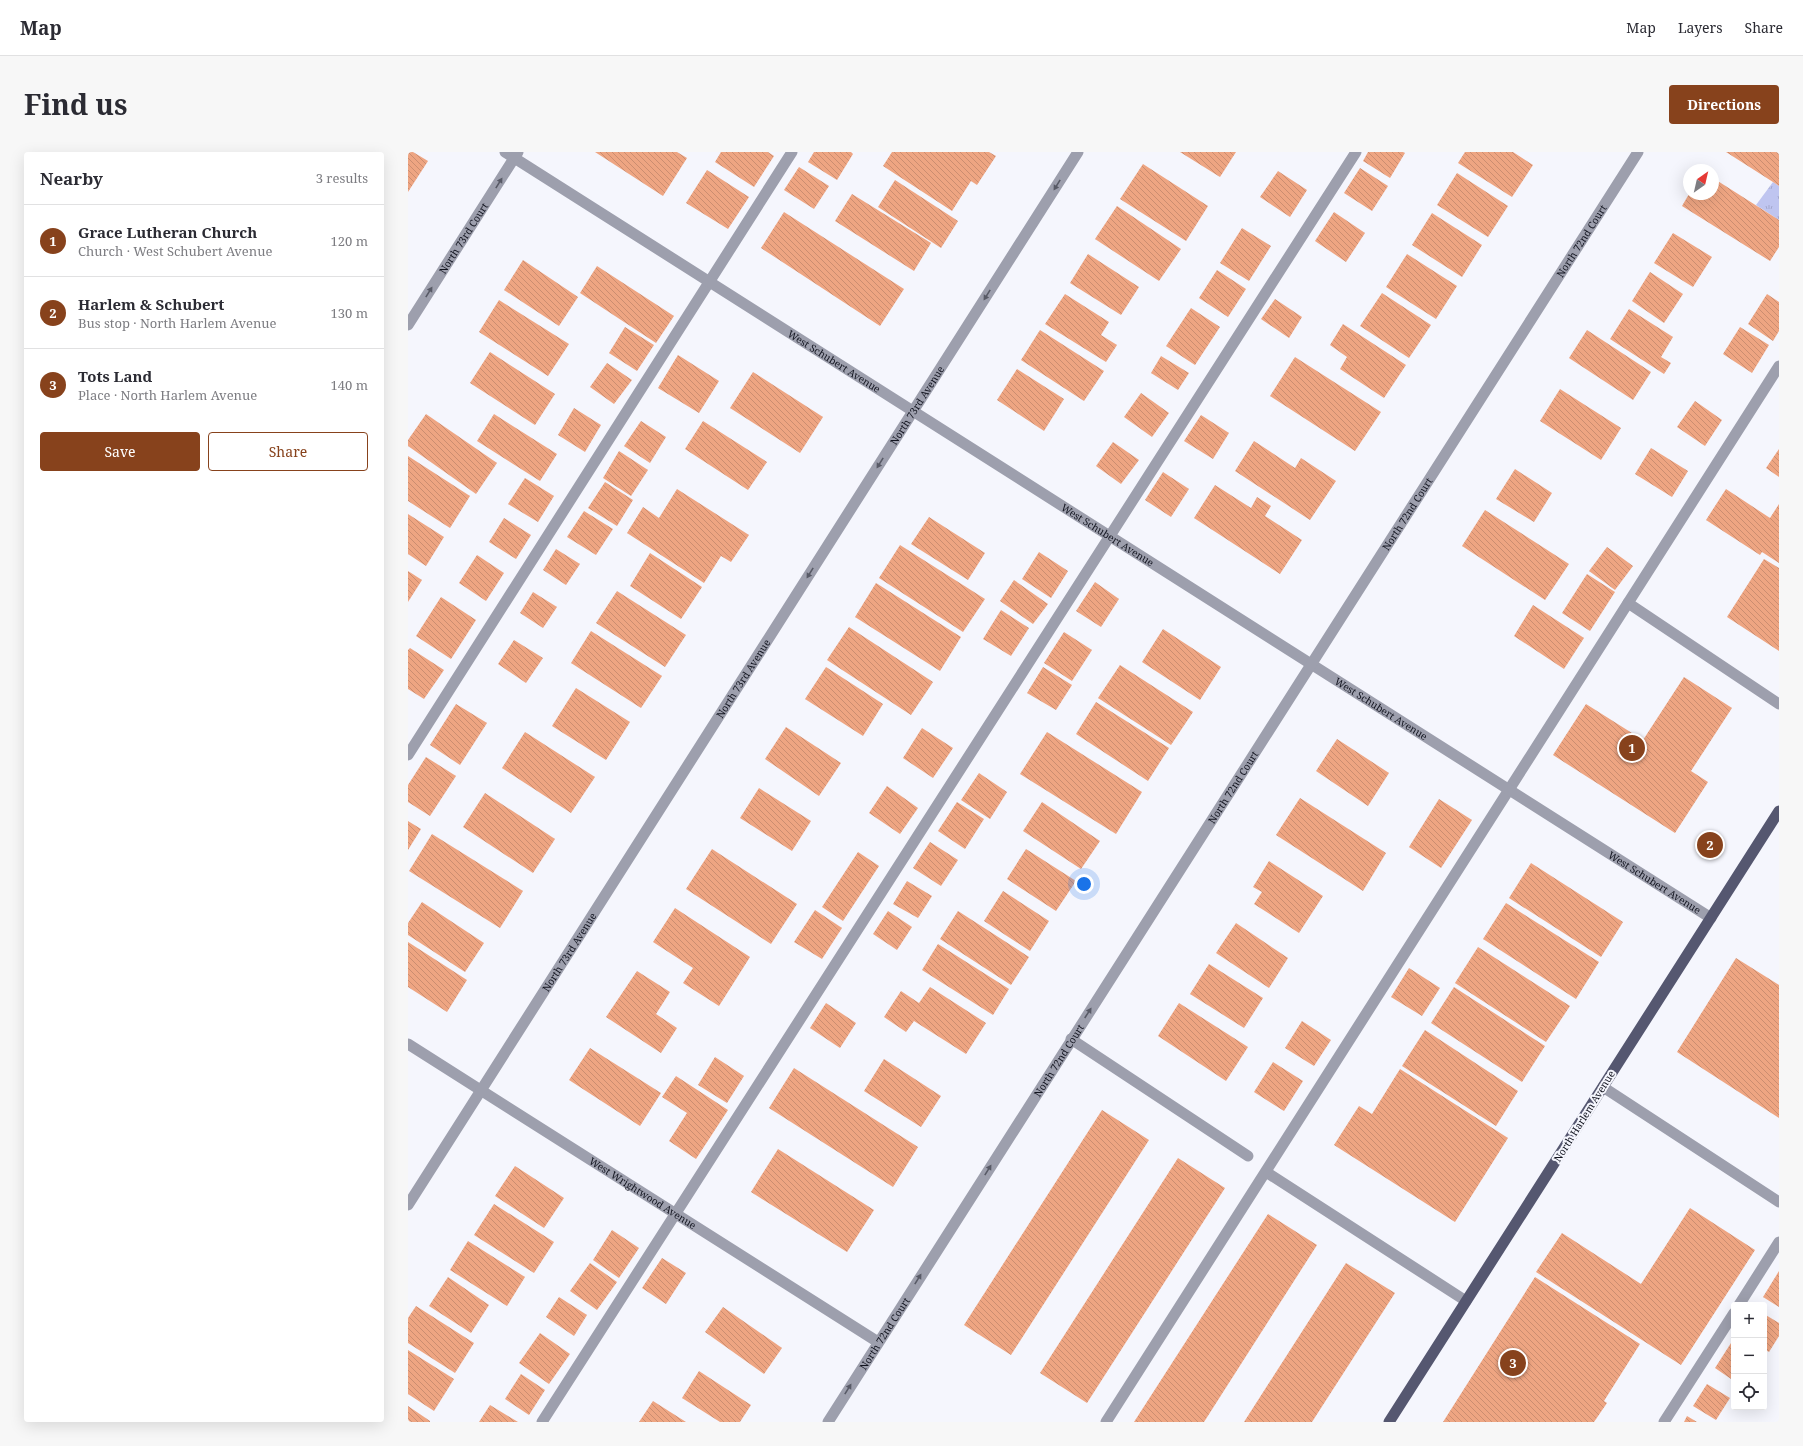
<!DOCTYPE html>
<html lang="en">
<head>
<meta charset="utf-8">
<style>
	body { margin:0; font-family:"Noto Serif",serif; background:#f7f7f7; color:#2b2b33 }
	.controls { position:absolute; right:12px; bottom:12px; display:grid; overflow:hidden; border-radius:4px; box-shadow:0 4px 16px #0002 }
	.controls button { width:36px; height:36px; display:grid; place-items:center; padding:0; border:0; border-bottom:1px solid #e1e1e2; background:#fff; color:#2b2b33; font:20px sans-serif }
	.compass { position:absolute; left:1275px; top:12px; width:36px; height:36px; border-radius:50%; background:#fff; box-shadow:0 4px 16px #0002; rotate:34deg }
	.you { position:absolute; left:676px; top:732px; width:14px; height:14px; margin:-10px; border:3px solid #fff; border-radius:50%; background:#1a73e8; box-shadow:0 0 0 6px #1a73e833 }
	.badge { display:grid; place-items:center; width:26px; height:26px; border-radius:50%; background:#87421c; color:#fff; font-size:13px; font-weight:700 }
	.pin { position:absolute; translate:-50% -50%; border:2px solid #fff; box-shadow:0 1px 4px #0006 }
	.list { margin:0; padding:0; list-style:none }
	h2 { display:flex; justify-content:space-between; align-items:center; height:52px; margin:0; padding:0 16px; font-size:17px }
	h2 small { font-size:13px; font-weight:400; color:#7c7c81 }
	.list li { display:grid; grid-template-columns:26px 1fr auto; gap:12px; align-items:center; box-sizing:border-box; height:72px; padding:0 16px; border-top:1px solid #e1e1e2 }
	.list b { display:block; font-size:15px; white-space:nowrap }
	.list p { margin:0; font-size:13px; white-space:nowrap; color:#7c7c81 }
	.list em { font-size:13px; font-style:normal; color:#7c7c81 }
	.actions { display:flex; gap:8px; padding:12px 16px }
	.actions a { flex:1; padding:9px 0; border:1px solid #87421c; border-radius:4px; text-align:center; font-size:14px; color:#87421c }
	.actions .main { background:#87421c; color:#fff }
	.icon { flex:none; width:22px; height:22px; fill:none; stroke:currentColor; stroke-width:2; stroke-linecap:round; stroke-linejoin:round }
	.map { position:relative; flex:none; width:1371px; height:1270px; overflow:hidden; border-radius:4px }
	header { display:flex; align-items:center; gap:24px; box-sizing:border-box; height:56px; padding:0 20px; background:#fff; border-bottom:1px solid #e1e1e2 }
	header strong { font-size:19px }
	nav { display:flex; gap:22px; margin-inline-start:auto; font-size:14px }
	.intro { display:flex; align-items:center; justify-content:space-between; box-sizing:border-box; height:96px; padding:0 24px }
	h1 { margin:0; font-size:28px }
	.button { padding:10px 18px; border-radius:4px; background:#87421c; color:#fff; font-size:14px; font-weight:700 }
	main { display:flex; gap:24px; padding:0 24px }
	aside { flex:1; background:#fff; border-radius:4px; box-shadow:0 4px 16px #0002 }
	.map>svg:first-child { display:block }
</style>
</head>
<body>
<header>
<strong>Map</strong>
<nav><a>Map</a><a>Layers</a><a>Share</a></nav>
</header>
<div class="intro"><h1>Find us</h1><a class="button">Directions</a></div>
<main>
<aside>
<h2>Nearby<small>3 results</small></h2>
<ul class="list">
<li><span class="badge">1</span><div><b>Grace Lutheran Church</b><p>Church · West Schubert Avenue</p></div><em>120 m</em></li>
<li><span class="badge">2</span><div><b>Harlem &amp; Schubert</b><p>Bus stop · North Harlem Avenue</p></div><em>130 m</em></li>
<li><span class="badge">3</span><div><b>Tots Land</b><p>Place · North Harlem Avenue</p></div><em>140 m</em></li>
</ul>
<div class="actions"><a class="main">Save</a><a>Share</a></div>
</aside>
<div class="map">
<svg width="1371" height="1270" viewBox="0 0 1371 1270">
	<defs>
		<pattern id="grass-tufts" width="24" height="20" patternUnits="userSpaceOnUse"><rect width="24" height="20" fill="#bfc5f0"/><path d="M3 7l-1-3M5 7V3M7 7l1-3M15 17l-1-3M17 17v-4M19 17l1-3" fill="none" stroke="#a3a8cd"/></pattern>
		<pattern id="building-back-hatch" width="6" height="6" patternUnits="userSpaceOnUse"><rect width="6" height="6" fill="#eea582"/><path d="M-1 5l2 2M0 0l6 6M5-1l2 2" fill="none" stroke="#cb8d70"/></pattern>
	</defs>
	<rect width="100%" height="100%" fill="#f5f6fd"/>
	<polygon fill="url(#grass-tufts)" points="1365,30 1371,34 1371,68 1348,53"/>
	<g fill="url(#building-back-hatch)">
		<polygon points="0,0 5,0 20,9 0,40"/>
		<polygon points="187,0 269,0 279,6 255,44"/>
		<polygon points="313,0 360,0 366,4 346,35 307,10"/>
		<polygon points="406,0 443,0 445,2 429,28 400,10"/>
		<polygon points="484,0 581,0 588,4 569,33 563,29 544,59 475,14"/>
		<polygon points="772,0 828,0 812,25"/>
		<polygon points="960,0 995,0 997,1 982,26 955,9"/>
		<polygon points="1057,0 1105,0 1125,13 1104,45 1050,11"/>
		<polygon points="1318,0 1371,0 1371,34 1365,30"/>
		<polygon points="735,12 800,54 778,89 712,47"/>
		<polygon points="391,15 421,34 406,57 376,38"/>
		<polygon points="952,16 980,34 964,59 936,41"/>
		<polygon points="299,18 341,45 320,77 278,51"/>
		<polygon points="870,19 899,38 882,65 852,45"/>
		<polygon points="1049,21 1100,54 1080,85 1029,53"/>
		<polygon points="1305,26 1371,68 1371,95 1362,109 1274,54 1281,42 1305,42"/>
		<polygon points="487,28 550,69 533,96 470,55"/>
		<polygon points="444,42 523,91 506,119 427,69"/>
		<polygon points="709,54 773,97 751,129 687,87"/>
		<polygon points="376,60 496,137 472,174 353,96"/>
		<polygon points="926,60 957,81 938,110 907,89"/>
		<polygon points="1024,61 1074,93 1054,125 1004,93"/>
		<polygon points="834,76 863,94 841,129 812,111"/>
		<polygon points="1265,81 1304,105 1285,135 1246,111"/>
		<polygon points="680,102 731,135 713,163 662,131"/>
		<polygon points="999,102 1049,134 1028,167 978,135"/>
		<polygon points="115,108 170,145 151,174 96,138"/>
		<polygon points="189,114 266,164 248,191 172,141"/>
		<polygon points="809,118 838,137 820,165 791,146"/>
		<polygon points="1242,120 1275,142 1256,171 1224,149"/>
		<polygon points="974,141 1023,173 1001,206 952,174"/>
		<polygon points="657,142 701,170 693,183 709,193 698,210 637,172"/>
		<polygon points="1359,142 1371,150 1371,179 1365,189 1340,172"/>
		<polygon points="867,147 894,165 881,186 853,167"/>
		<polygon points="91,148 161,192 140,224 71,180"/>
		<polygon points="783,156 812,175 787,213 758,194"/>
		<polygon points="1221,157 1265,185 1253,205 1263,211 1256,222 1202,187"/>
		<polygon points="935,172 998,213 976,246 932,217 939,205 922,193"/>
		<polygon points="217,175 246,193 229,219 201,201"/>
		<polygon points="1332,175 1361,193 1344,221 1315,202"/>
		<polygon points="632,178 696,219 676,249 613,208"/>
		<polygon points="1179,178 1243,220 1225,248 1161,206"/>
		<polygon points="82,200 147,242 127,273 62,231"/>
		<polygon points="270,203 311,229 291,261 250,236"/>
		<polygon points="753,204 781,221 770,238 743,221"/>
		<polygon points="887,205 973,260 947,299 862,244"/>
		<polygon points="199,211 224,228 206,252 182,235"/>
		<polygon points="609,217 656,247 636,279 589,248"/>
		<polygon points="345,220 415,265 392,301 322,256"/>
		<polygon points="1152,237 1213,276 1193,308 1132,269"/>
		<polygon points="733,241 761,261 744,285 716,265"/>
		<polygon points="1287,249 1314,268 1297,294 1269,275"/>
		<polygon points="166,256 193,273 177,300 150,283"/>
		<polygon points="18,262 89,311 68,342 0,294 0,288"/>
		<polygon points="86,262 149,302 132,329 69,289"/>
		<polygon points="793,263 821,281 805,307 776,289"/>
		<polygon points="233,269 258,285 242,311 216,294"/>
		<polygon points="295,269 359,310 340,338 277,297"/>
		<polygon points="846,289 887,316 893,306 928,329 902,368 827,319"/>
		<polygon points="705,290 731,308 713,332 688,314"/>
		<polygon points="1243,296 1280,319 1264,345 1227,322"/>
		<polygon points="1371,297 1371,325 1358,316"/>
		<polygon points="211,299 240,318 223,344 195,326"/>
		<polygon points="0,304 62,344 42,376 0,349"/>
		<polygon points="1107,317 1144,341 1126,370 1088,347"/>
		<polygon points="755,320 781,337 763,365 737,348"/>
		<polygon points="117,326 146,344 130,370 100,352"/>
		<polygon points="197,330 225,348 209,374 180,356"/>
		<polygon points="807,333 843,356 849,345 863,354 857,364 894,388 872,422 786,366"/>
		<polygon points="269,337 341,383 323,410 313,404 296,431 219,381 235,355 251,366"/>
		<polygon points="1318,337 1362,366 1371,352 1371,411 1354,400 1352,403 1298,368"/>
		<polygon points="1077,358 1161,412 1137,448 1054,394"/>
		<polygon points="176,359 205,377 188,403 159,385"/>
		<polygon points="0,362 36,385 18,414 0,402"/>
		<polygon points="521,365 577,401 560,428 503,392"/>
		<polygon points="96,366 123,383 108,407 81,390"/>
		<polygon points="492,393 577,447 555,480 471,426"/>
		<polygon points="1199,395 1225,414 1207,438 1181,419"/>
		<polygon points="148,397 172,412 158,433 135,418"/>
		<polygon points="631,400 660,419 643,446 614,427"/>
		<polygon points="242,401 294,435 273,467 222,434"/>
		<polygon points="69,403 96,421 78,449 51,431"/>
		<polygon points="1356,407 1371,416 1371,499 1319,465"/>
		<polygon points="0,419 14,428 0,450"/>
		<polygon points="1179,422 1207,440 1182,479 1154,461"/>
		<polygon points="606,428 640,452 625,472 592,449"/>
		<polygon points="687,430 711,447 693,475 668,459"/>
		<polygon points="468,431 553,485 532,519 447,465"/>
		<polygon points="209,439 278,483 257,515 188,471"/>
		<polygon points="125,440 149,455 135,476 112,461"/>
		<polygon points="33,445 68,468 43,507 8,484"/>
		<polygon points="1125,453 1176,486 1156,517 1106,484"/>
		<polygon points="593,458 621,476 603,504 575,487"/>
		<polygon points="441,475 525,530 503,563 419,508"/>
		<polygon points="755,477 813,515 792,548 734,510"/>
		<polygon points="183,479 254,524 233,556 163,511"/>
		<polygon points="656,480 684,498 664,529 636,511"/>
		<polygon points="106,488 135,506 118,531 90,512"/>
		<polygon points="2,496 36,518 16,547 0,537 0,498"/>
		<polygon points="712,513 785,560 763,593 690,546"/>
		<polygon points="418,515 475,552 455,584 397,547"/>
		<polygon points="635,515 664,533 648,558 619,541"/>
		<polygon points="1276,525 1324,556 1283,619 1300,630 1267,681 1145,603 1178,552 1235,588"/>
		<polygon points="168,536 222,570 198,608 144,574"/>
		<polygon points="688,550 761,596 740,629 668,582"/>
		<polygon points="48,552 79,571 52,613 22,593"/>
		<polygon points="378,575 433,611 411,644 357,607"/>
		<polygon points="514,576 545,596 525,626 495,606"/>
		<polygon points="117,580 187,625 163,661 94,616"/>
		<polygon points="639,580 734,640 708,682 612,622"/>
		<polygon points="929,587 981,621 960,654 908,619"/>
		<polygon points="18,605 48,624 22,664 0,650 0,633"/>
		<polygon points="571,621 599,640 582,667 553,648"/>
		<polygon points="479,634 510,656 492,682 461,661"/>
		<polygon points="351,636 403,669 384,699 332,666"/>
		<polygon points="77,641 147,687 125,721 55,675"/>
		<polygon points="892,646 978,701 955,739 868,683"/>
		<polygon points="1031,647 1064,668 1033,716 1001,695"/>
		<polygon points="549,650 576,667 557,697 530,679"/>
		<polygon points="634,650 692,689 673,717 615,679"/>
		<polygon points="0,669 13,677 0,698"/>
		<polygon points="24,682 115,739 92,776 1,719"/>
		<polygon points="522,690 550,708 533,734 505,716"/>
		<polygon points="304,697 389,752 363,792 278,737"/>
		<polygon points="618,697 668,729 648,759 599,727"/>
		<polygon points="450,700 471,714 435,769 414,755"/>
		<polygon points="861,709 915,744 891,781 846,752 854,740 845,735"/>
		<polygon points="1123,711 1215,770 1193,805 1101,746"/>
		<polygon points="499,729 524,744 510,766 485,752"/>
		<polygon points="595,739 641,769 622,799 576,769"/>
		<polygon points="14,750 76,791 57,820 0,783 0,771"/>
		<polygon points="1098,751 1191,810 1168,847 1075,787"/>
		<polygon points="267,756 342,805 311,854 275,831 285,816 245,790"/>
		<polygon points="407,758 434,776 414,807 386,790"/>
		<polygon points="480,759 504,775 489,798 465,782"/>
		<polygon points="550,759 621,805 603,833 532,787"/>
		<polygon points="828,771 880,806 861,836 808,801"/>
		<polygon points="0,790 59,828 39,860 0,835"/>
		<polygon points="530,792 601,837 585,863 514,818"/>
		<polygon points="1070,795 1162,854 1138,890 1047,831"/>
		<polygon points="1328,806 1371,833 1371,966 1269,900"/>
		<polygon points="801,812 855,846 836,876 782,842"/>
		<polygon points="1001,816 1032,836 1014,864 983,845"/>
		<polygon points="229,819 262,840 248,862 269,876 253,901 198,865"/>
		<polygon points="522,835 578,871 558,902 506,869 498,880 476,865 493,839 511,851"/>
		<polygon points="1046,835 1137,894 1114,930 1023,871"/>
		<polygon points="418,851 448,871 432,896 402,876"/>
		<polygon points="771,851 840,895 818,929 750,884"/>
		<polygon points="894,869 923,888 906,914 877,896"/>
		<polygon points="1017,878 1110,939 1088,974 994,914"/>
		<polygon points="182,896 253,941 232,974 161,928"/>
		<polygon points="307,905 336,924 319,951 290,933"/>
		<polygon points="476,907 533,944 513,975 456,939"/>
		<polygon points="865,910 895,929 876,959 846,940"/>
		<polygon points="386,916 510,995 485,1035 361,956"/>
		<polygon points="992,917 1100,986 1047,1070 926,993 951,954 964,962"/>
		<polygon points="268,924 320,958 288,1007 261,989 279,961 254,945"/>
		<polygon points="694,958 741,988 603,1203 556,1173"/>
		<polygon points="370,997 466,1058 439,1100 343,1040"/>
		<polygon points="770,1006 817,1036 679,1251 632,1221"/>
		<polygon points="107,1014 156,1046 136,1076 87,1044"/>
		<polygon points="86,1052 146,1090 126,1121 66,1083"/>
		<polygon points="1282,1056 1347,1098 1273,1213 1128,1120 1154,1081 1233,1132"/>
		<polygon points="860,1062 909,1093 796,1270 726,1270"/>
		<polygon points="204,1078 231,1096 211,1126 185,1108"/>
		<polygon points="60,1089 117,1125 99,1154 42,1118"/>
		<polygon points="254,1106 278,1121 258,1152 234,1136"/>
		<polygon points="182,1111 209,1130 189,1158 162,1139"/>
		<polygon points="938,1111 987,1141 904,1270 836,1270"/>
		<polygon points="1371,1119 1371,1155 1355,1145"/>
		<polygon points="40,1125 81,1153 63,1181 21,1154"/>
		<polygon points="1127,1125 1232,1192 1196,1249 1199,1251 1186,1270 1035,1270"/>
		<polygon points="151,1145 179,1163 166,1184 138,1165"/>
		<polygon points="8,1154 66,1191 47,1221 0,1191 0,1166"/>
		<polygon points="315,1155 374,1196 356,1222 297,1180"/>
		<polygon points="1356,1162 1371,1171 1371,1184 1361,1200 1356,1197"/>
		<polygon points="132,1181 162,1202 141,1232 111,1211"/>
		<polygon points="1323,1191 1326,1193 1326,1229 1307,1216"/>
		<polygon points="0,1198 46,1227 26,1259 0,1242"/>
		<polygon points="291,1219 343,1253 332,1270 312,1270 274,1246"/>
		<polygon points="113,1222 137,1238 121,1263 97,1247"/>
		<polygon points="1299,1232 1322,1246 1308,1268 1285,1254"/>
		<polygon points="245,1249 278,1270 231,1270"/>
		<polygon points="82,1253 110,1270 71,1270"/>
		<polygon points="0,1254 22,1269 22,1270 0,1270"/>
		<polygon points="1279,1264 1289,1270 1276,1270"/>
	</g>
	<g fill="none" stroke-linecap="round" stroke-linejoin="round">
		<g stroke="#9d9fad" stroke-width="11">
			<polyline points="1220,451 1371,552"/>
			<polyline points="0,603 384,0"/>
			<polyline points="663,887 840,1004"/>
			<polyline points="858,1020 1058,1149"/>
			<polyline points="1331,1153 1371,1090"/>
			<polyline points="134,1270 948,0"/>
			<polyline points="698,1270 1371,214"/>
			<polyline points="1256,1270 1326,1161"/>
		</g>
		<g stroke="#9d9fad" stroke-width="11">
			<path id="s1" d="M97 0 1303 766"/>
			<path id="s2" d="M0 173 110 0"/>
			<path id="s3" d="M0 892 470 1190"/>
			<polyline points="1195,935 1371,1050"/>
			<path id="s4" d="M0 1053 670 0"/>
			<path id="s5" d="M420 1270 1230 0"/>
		</g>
		<polyline stroke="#555770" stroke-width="11" points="981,1270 1371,659"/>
	</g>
	<defs><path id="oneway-solid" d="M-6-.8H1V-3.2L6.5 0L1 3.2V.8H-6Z"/></defs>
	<g fill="#585a66">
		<use href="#oneway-solid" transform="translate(91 31) rotate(-58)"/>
		<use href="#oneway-solid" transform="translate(649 33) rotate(122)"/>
		<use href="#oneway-solid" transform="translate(21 140) rotate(-58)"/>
		<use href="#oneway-solid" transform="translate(579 143) rotate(122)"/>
		<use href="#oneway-solid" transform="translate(472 311) rotate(122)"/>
		<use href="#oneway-solid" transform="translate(402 421) rotate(122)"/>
		<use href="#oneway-solid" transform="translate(680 861) rotate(-57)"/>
		<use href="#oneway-solid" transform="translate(580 1018) rotate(-58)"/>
		<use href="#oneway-solid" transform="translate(510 1127) rotate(-58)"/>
		<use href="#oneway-solid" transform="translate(440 1237) rotate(-58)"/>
	</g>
	<g text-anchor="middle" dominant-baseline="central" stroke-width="4" stroke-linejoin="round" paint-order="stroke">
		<g font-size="10" fill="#12141f" stroke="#f5f6fd">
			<text stroke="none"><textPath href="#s2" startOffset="103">North 73rd Court</textPath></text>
			<text stroke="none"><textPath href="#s5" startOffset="1401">North 72nd Court</textPath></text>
			<text stroke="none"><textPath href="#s1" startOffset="390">West Schubert Avenue</textPath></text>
			<text stroke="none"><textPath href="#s4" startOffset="948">North 73rd Avenue</textPath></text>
			<text stroke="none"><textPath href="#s5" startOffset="1077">North 72nd Court</textPath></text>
			<text stroke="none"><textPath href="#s1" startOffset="714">West Schubert Avenue</textPath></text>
			<text stroke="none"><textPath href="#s4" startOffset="624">North 73rd Avenue</textPath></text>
			<text stroke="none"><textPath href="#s1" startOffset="1038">West Schubert Avenue</textPath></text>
			<text stroke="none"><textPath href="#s5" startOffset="753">North 72nd Court</textPath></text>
			<text stroke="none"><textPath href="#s1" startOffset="1362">West Schubert Avenue</textPath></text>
			<text stroke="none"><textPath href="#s4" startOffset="300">North 73rd Avenue</textPath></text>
			<text stroke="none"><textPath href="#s5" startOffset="429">North 72nd Court</textPath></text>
			<text transform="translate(1176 964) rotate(-58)">North Harlem Avenue</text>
			<text stroke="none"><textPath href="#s3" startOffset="278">West Wrightwood Avenue</textPath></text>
			<text stroke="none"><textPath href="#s5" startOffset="105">North 72nd Court</textPath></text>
		</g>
	</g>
</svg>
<div class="controls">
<button>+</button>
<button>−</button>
<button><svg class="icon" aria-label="locate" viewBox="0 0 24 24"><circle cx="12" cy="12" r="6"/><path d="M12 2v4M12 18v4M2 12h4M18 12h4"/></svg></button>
</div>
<svg class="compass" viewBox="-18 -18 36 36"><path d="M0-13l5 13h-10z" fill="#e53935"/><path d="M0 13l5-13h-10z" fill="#7c7c81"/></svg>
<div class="you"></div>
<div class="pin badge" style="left:1224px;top:596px">1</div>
<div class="pin badge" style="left:1302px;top:693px">2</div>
<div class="pin badge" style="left:1105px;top:1211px">3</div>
</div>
</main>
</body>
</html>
